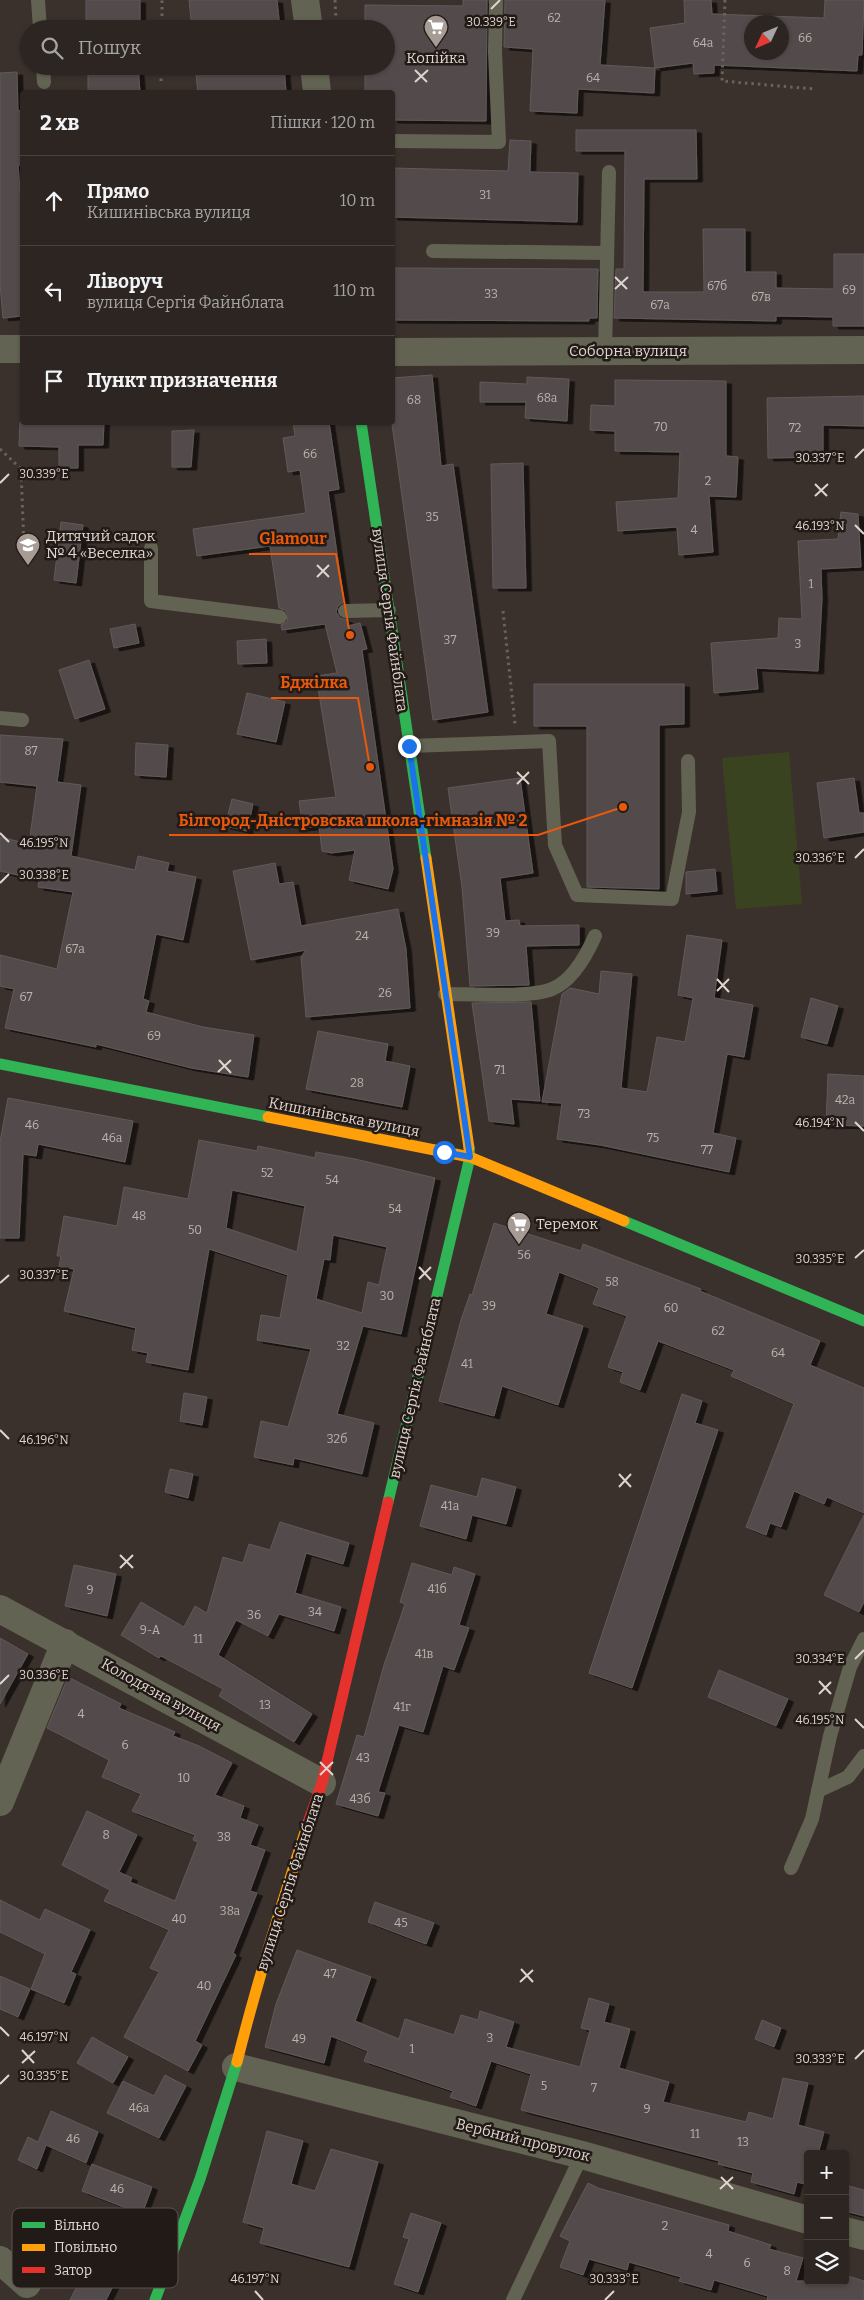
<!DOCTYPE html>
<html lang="uk">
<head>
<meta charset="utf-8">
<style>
	body { margin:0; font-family:Bitter,serif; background:#342d2a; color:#f1f3f6 }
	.controls { position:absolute; right:15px; bottom:15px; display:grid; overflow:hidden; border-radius:5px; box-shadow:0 1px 4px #0004 }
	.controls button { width:45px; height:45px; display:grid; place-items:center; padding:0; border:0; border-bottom:1px solid #48423f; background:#2c2521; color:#f1f3f6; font:25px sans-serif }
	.compass { position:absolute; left:744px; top:15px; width:45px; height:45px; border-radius:50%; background:#2c2521; box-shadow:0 1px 4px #0004; rotate:226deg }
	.stop { position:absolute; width:15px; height:15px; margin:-11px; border:4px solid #1a73e8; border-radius:50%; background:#fff }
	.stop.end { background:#1a73e8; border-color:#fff; box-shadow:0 1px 5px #0008 }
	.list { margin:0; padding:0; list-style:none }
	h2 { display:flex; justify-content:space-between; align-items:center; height:65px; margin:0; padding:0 20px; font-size:21px }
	h2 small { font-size:16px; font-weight:400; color:#a6a5a5 }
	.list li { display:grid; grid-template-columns:32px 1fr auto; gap:15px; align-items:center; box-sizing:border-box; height:90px; padding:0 20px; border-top:1px solid #48423f }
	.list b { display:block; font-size:19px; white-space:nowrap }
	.list p { margin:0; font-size:16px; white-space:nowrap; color:#a6a5a5 }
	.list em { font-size:16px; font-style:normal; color:#a6a5a5 }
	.icon { flex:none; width:28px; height:28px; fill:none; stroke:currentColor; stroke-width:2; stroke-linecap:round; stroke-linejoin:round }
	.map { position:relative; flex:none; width:864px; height:2300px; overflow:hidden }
	.search { position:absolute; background:#2c2521; box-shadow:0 1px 4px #0004; left:20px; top:20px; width:375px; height:55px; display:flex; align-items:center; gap:12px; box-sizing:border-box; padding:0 18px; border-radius:28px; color:#a6a5a5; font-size:19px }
	.panel { position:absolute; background:#2c2521; box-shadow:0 1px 4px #0004; left:20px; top:90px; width:375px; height:335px; border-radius:5px }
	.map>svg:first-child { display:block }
</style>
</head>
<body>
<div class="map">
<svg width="864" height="2300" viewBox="0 0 864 2300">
	<defs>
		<filter id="shadow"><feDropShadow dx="5.5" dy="3" stdDeviation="0" flood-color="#0009"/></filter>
	</defs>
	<rect width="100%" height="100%" fill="#3b312c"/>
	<polygon fill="#3a431f" points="789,752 802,904 736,909 722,758"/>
	<g fill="#534b4b" stroke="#61595a" fill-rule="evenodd" filter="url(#shadow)">
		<rect x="86" y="0" width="54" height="29"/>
		<polygon points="189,0 277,0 280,29 192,29"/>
		<polygon points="463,0 487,0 486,121 392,120 392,92 365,92 365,66 386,66 386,29 365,29 365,5 463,6"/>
		<polygon points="505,0 605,0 600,65 655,68 654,93 578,89 577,113 530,111 533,49 504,47"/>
		<path d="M684 0H711L712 14 824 18 825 0H864L862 55H858L857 71 714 65V73L694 74 693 63 655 68 650 28 685 23ZM752 22H782V52H752Z"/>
		<polygon points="88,66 138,66 140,92 88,92"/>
		<polygon points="195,66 284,66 286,92 198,92"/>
		<polygon points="17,72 18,111 22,110 22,165 18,165 22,216 22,316 3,318 0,285 0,73"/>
		<polygon points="576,130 696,130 697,179 644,179 643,292 704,292 703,229 745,229 745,272 776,272 776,288 834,289 834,254 864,254 864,326 833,326 833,317 776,316 776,321 614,318 616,269 624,269 625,151 576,151"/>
		<polygon points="510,140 531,141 530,172 578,173 577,222 392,217 392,168 508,171"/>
		<polygon points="392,268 598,269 597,318 589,318 589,321 392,320"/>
		<polygon points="432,375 441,466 453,464 488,712 433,720 392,424 392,378"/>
		<polygon points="527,377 569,379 567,421 525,418 526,402 480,402 480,382 527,384"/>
		<polygon points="615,380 726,381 726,456 738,457 736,497 709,496 713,552 679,555 677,527 618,531 616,502 678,498 680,452 615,451 615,431 590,430 591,405 615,406"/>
		<polygon points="864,396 864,426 823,425 823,457 768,458 767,398"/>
		<polygon points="20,422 104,422 103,445 78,445 78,468 59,468 59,447 19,446"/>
		<polygon points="293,422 329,422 339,489 328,491 344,602 338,606 336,612 340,618 347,620 348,626 360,623 367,649 362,650 393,869 388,889 349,880 355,850 331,853 322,851 319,826 303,828 299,801 336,797 316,676 337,673 325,624 282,630 281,625 287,622 288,614 285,610 279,608 270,546 197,556 193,529 306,513 300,470 288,472 283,438 295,436"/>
		<polygon points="194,430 191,467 172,467 172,431"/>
		<polygon points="523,463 526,588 493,588 491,464"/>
		<polygon points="841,512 858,514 861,567 821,569 822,599 818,671 756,668 758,689 714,693 711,643 778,638 779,618 802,619 798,541 838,539"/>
		<polygon points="61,522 83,525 76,583 54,580"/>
		<polygon points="135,624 139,643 114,648 110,629"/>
		<polygon points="266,639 267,663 238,664 237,641"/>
		<polygon points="89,660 105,709 75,719 59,670"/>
		<polygon points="534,684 684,684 684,724 659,725 659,889 587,887 587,726 534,726"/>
		<polygon points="247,693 285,702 276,742 237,734"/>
		<polygon points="0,735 63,739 57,782 81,785 71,856 135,870 138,856 169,863 167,871 196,877 183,940 156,934 143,999 149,1001 146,1012 203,1027 254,1035 248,1077 191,1068 96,1044 96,1047 5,1028 14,989 0,986 0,955 57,969 73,892 38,887 39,880 0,871 0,837 29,844 37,786 0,782"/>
		<polygon points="136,743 168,745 166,777 135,775"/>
		<polygon points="520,778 533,873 500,878 505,921 519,920 520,926 579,925 579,945 526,946 529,985 470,986 462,887 448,788"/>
		<polygon points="854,778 859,813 864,813 864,832 824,838 817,783"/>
		<polygon points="232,799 253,804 247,831 225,826"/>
		<polygon points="275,863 279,884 293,882 301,926 398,909 406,949 410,1008 306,1017 301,957 306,950 251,960 233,871"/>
		<polygon points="715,869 717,891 686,894 686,872"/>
		<polygon points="687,935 722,940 714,998 753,1005 744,1057 727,1054 713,1133 736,1138 729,1172 600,1145 557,1139 562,1103 542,1102 562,994 570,988 599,994 601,971 632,974 621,1088 647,1092 657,1037 685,1042 693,998 678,995"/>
		<polygon points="811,998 838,1006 827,1044 801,1037"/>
		<polygon points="531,1002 540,1101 511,1099 514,1124 489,1121 472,1003"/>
		<polygon points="318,1031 388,1044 385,1061 410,1066 402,1107 306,1089"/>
		<polygon points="828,1074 864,1076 864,1126 826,1125"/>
		<polygon points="8,1098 133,1121 125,1162 38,1144 36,1156 23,1154 19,1238 0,1238 0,1142"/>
		<path d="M199 1140 257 1151 258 1146 315 1158 316 1152 355 1159 435 1178 401 1334 363 1326 337 1414 374 1423 362 1474 294 1458 293 1465 254 1457 261 1421 288 1427 311 1349 257 1340 261 1315 280 1318 288 1275 209 1249 188 1370 146 1362 148 1353 132 1350 136 1328 64 1311 74 1269 59 1267 61 1256H57L64 1216 117 1226 124 1187 188 1199ZM232 1190 305 1206 297 1252 226 1228ZM333 1235 387 1247 379 1285 368 1282 362 1313 316 1299 324 1259 330 1260Z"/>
		<polygon points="494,1223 581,1251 583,1244 701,1289 700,1291 820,1341 810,1365 864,1388 864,1513 827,1497 824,1504 794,1491 781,1527 770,1523 766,1535 746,1527 794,1404 731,1376 734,1370 658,1341 640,1390 620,1382 623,1372 608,1367 627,1316 593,1304 599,1288 559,1272 546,1314 583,1326 558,1405 502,1386 494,1416 439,1401 461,1320 470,1294 472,1295"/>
		<polygon points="184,1393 207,1397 202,1425 180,1421"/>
		<polygon points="682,1394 702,1401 695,1423 718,1430 632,1688 589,1673"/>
		<polygon points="170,1469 193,1474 188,1498 165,1492"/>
		<polygon points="482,1478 516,1487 506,1524 472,1515 466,1539 420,1526 431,1485 477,1497"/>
		<polygon points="864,1515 864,1602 859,1612 824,1595"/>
		<polygon points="280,1522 349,1543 343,1564 306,1553 295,1593 341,1607 334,1631 279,1614 268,1636 236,1620 218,1655 312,1714 294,1742 219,1696 223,1689 161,1656 159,1658 121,1635 141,1602 184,1627 195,1606 207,1613 223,1557 243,1563 249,1544 270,1550"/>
		<polygon points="412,1563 452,1575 454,1567 475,1574 459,1625 469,1628 454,1670 443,1666 423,1732 399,1725 378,1792 385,1793 378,1816 336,1804 357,1735 364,1737 384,1665 405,1604 400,1602"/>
		<polygon points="74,1565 116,1574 107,1616 65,1606"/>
		<polygon points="0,1638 28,1654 0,1704"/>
		<polygon points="719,1670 788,1699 776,1726 708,1697"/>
		<polygon points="68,1677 121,1704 119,1708 175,1732 173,1736 199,1746 232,1763 215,1795 244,1806 240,1818 258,1825 250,1845 265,1850 250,1891 257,1893 233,1953 236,1955 195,2041 202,2045 188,2071 124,2037 159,1972 150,1968 169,1930 104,1901 110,1890 62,1865 87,1811 137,1835 119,1872 132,1878 130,1882 175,1901 198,1842 193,1840 195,1835 132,1811 141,1794 102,1777 109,1760 47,1728"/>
		<polygon points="0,1900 40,1920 45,1909 90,1930 71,1972 76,1974 64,2003 31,1989 45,1954 0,1932"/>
		<polygon points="375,1902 434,1923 426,1944 368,1922"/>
		<polygon points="297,1950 371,1977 355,2021 399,2039 405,2019 454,2035 461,2015 478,2020 480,2011 514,2022 506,2047 580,2067 590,2030 581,2028 589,1998 609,2004 604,2022 630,2029 619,2068 669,2082 663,2102 746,2122 749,2112 773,2119 783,2078 808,2083 798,2125 824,2132 818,2154 808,2154 808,2185 797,2182 794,2194 751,2182 753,2173 718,2164 719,2161 521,2110 531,2074 491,2061 476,2106 450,2097 453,2091 364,2061 368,2051 331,2036 324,2063 265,2047 276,2004"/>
		<polygon points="0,1976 30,1989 18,2017 0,2009"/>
		<polygon points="762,2020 781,2028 774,2047 755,2039"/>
		<polygon points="92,2037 128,2057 113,2083 77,2063"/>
		<polygon points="165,2075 186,2086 159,2138 107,2113 123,2081 154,2096"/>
		<polygon points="51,2111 98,2132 86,2163 46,2145 37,2169 18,2160 28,2137 38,2142"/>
		<polygon points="267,2131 303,2141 291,2184 315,2191 331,2149 378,2162 349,2267 260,2243 264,2228 243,2222"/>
		<polygon points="92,2164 152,2187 142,2214 82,2191"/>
		<polygon points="588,2183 598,2188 729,2225 728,2231 771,2245 769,2249 803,2258 796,2281 845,2281 845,2275 864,2281 864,2300 767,2300 768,2296 714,2280 711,2290 679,2281 681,2277 629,2262 627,2270 589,2259 583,2275 560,2267 570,2241 560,2236"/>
		<polygon points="845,2185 864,2190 864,2216 845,2211"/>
		<polygon points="411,2213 441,2223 418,2292 394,2284 409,2239 403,2237"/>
		<polygon points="89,2263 117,2278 106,2300 70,2300"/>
	</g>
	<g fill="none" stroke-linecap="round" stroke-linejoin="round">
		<g stroke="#666559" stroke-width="3" stroke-dasharray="2.5 4" stroke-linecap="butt">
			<polyline points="335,0 336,19"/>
			<polyline points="725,0 722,81 814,89"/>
			<polyline points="162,29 162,0"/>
			<polyline points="161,81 161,66"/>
			<polyline points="0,449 21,469 24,547"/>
			<polyline points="503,611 515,724"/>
		</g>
		<g stroke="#636353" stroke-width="14">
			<polyline points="38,0 40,29"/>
			<polyline points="43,66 44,82"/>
			<polyline points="392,141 499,142 495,52 496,0"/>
			<polyline points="433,251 606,253"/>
			<polyline points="605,351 609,172"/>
			<polyline points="151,548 151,601 280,617"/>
			<polyline points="345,611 389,610"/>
			<polyline points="0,718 22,720"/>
			<polyline points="409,746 549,741 555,845 577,895 672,899 689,812 688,761"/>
			<path d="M445 994C471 994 531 998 552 989 572 981 587 954 595 936"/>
			<polyline points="818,1791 848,1777 864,1756"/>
			<polyline points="791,1868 812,1819 830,1736 850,1667 864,1639"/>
			<polyline points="513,2300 582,2155"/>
		</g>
		<g stroke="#636353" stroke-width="28">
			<polyline points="305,0 309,29"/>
			<polyline points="314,66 317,92"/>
			<polyline points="0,349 22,349"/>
			<polyline points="392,352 864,350"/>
			<polyline points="0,1609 322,1783"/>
			<polyline points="0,1802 65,1643"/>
			<polyline points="236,2067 582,2155 808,2220"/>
			<polyline points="845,2231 864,2236"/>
			<polyline points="0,2260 27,2284"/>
		</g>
		<g stroke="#30b455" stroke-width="11">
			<polyline points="361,422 426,858"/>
			<polyline points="0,1064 268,1117"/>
			<polyline points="624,1221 864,1321"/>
			<polyline points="388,1502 470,1157 469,1148"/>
			<polyline points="155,2300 200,2179 237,2062"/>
		</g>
		<g stroke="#ff9f0a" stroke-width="11">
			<polyline points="426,858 469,1148"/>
			<polyline points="268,1117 470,1157 624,1221"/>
			<path d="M237 2062C257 1981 282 1902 308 1823"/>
		</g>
		<polyline stroke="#e5322d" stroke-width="11" points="308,1823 322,1783 388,1502"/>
	</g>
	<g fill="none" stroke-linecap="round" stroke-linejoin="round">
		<polyline stroke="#1a73e8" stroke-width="6" points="409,746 470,1157 444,1152"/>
	</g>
	<path fill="none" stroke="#dfd4ce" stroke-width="2" d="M491 9 500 0M415 70 427 82M415 82 428 70M615 277 627 289M615 289 628 277M855 458 864 449M0 483 9 474M815 484 827 496M815 496 828 484M855 525 864 534M317 565 329 577M317 577 329 565M517 772 529 784M517 784 529 772M0 833 9 842M855 858 864 849M0 883 9 874M717 979 729 992M717 991 729 979M219 1060 231 1073M218 1072 231 1060M855 1122 864 1131M855 1258 864 1250M419 1267 431 1280M419 1279 431 1267M0 1283 9 1275M0 1430 9 1439M619 1474 631 1487M619 1487 631 1474M120 1555 133 1568M120 1568 133 1555M855 1659 864 1650M819 1681 831 1694M0 1684 9 1675M819 1694 831 1682M855 1719 864 1728M320 1762 333 1775M320 1775 333 1762M521 1969 533 1982M520 1982 533 1970M0 2027 9 2036M22 2050 34 2063M855 2059 864 2050M22 2063 35 2051M0 2084 9 2075M721 2177 733 2189M720 2189 733 2177M255 2291 263 2300M605 2300 614 2291"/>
	<defs>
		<symbol id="supermarket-pin" viewBox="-11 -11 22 30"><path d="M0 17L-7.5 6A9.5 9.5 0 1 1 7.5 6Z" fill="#a69b95" stroke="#221a16"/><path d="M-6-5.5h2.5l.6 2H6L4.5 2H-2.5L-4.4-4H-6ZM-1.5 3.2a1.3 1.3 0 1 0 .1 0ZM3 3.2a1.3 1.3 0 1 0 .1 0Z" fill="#fff"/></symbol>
		<symbol id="school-pin" viewBox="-11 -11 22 30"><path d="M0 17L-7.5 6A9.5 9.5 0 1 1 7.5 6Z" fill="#a69b95" stroke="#221a16"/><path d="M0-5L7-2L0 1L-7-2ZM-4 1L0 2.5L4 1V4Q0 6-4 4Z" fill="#fff"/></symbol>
	</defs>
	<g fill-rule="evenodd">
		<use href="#supermarket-pin" x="422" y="13" width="28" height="38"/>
		<use href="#school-pin" x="14" y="531" width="28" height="38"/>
		<use href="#supermarket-pin" x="505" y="1210" width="28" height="38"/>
	</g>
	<g text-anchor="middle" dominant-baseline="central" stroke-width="5" stroke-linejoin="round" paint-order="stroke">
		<g font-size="12" fill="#bcb2ad">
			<text x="554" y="18">62</text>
			<text x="805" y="38">66</text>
			<text x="703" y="43">64а</text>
			<text x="593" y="78">64</text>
			<text x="485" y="195">31</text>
			<text x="717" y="286">67б</text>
			<text x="849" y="290">69</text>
			<text x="491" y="294">33</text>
			<text x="761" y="297">67в</text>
			<text x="660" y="305">67а</text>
			<text x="547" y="398">68а</text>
			<text x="414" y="400">68</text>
			<text x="661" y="427">70</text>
			<text x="795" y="428">72</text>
			<text x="310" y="454">66</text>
			<text x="708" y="481">2</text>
			<text x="432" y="517">35</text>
			<text x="694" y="530">4</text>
			<text x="811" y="584">1</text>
			<text x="450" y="640">37</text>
			<text x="798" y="644">3</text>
			<text x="31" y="751">87</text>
			<text x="493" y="933">39</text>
			<text x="362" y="936">24</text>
			<text x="75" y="949">67а</text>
			<text x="385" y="993">26</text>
			<text x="26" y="997">67</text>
			<text x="154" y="1036">69</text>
			<text x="500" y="1070">71</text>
			<text x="357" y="1083">28</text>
			<text x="845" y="1100">42а</text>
			<text x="584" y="1114">73</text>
			<text x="32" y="1125">46</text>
			<text x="112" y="1138">46а</text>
			<text x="653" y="1138">75</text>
			<text x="707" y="1150">77</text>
			<text x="267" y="1173">52</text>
			<text x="332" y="1180">54</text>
			<text x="395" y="1209">54</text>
			<text x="139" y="1216">48</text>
			<text x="195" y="1230">50</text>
			<text x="524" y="1255">56</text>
			<text x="612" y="1282">58</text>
			<text x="387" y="1296">30</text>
			<text x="489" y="1306">39</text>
			<text x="671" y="1308">60</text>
			<text x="718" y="1331">62</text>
			<text x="343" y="1346">32</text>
			<text x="778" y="1353">64</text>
			<text x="467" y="1364">41</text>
			<text x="337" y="1439">32б</text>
			<text x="450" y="1506">41а</text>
			<text x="437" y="1589">41б</text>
			<text x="90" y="1590">9</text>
			<text x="315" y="1612">34</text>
			<text x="254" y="1615">36</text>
			<text x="150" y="1630">9-А</text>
			<text x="198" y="1639">11</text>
			<text x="424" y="1654">41в</text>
			<text x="265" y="1705">13</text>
			<text x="402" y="1707">41г</text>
			<text x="81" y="1714">4</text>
			<text x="125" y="1745">6</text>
			<text x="363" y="1758">43</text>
			<text x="184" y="1778">10</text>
			<text x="360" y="1799">43б</text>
			<text x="106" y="1835">8</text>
			<text x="224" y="1837">38</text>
			<text x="230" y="1911">38а</text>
			<text x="179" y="1919">40</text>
			<text x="401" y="1923">45</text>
			<text x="330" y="1974">47</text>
			<text x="204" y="1986">40</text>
			<text x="490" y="2038">3</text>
			<text x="299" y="2039">49</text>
			<text x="412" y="2049">1</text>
			<text x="544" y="2086">5</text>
			<text x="594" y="2088">7</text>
			<text x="139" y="2108">46а</text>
			<text x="647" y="2109">9</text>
			<text x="695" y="2134">11</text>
			<text x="73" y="2139">46</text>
			<text x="743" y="2142">13</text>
			<text x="117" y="2189">46</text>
			<text x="665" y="2226">2</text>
			<text x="709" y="2254">4</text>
			<text x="747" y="2263">6</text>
			<text x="787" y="2271">8</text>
		</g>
		<g font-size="15" fill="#dfd4ce" stroke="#221a16" text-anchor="start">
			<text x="436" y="58" text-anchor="middle">Копійка</text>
			<text x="46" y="536">Дитячий садок<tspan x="46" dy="17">№ 4 «Веселка»</tspan></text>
			<text x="536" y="1224">Теремок</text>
		</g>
		<g font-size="15" fill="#dfd4ce" stroke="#221a16">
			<text x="628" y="351">Соборна вулиця</text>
			<text transform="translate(390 620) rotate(82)">вулиця Сергія Файнблата</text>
			<text transform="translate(344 1117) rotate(11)">Кишинівська вулиця</text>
			<text transform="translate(415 1388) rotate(-77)">вулиця Сергія Файнблата</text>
			<text transform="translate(161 1695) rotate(29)">Колодязна вулиця</text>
			<text transform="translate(290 1882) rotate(-72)">вулиця Сергія Файнблата</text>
			<text transform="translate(523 2140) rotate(14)">Вербний провулок</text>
		</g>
	</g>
	<rect x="12" y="2208" width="166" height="80" rx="8" fill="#221a16" stroke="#5b524d" stroke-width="1"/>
	<rect x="22" y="2222" width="23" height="6" fill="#30b455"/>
	<rect x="22" y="2244" width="23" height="7" fill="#ff9f0a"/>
	<rect x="22" y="2267" width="23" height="6" fill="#e5322d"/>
	<g font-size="14" fill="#dfd4ce">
		<text x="54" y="2230">Вільно</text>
		<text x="54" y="2252">Повільно</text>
		<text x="54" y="2275">Затор</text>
	</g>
	<g font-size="12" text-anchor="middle" fill="#dfd4ce" stroke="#221a16" stroke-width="5" stroke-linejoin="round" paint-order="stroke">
		<text x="491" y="26">30.339°E</text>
		<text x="820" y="462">30.337°E</text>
		<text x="44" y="478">30.339°E</text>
		<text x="820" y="530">46.193°N</text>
		<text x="44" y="847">46.195°N</text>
		<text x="820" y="862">30.336°E</text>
		<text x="44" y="879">30.338°E</text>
		<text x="820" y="1127">46.194°N</text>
		<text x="820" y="1263">30.335°E</text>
		<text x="44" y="1279">30.337°E</text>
		<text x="44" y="1444">46.196°N</text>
		<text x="820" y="1663">30.334°E</text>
		<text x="44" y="1679">30.336°E</text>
		<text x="820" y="1724">46.195°N</text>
		<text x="44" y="2041">46.197°N</text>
		<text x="820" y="2063">30.333°E</text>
		<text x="44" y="2080">30.335°E</text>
		<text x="255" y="2283">46.197°N</text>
		<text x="614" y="2283">30.333°E</text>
	</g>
	<path fill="none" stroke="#e8590c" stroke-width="2" d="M350 635L336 554H249M370 767L358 698H271M623 807L538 835H169"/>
	<g fill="#e8590c" stroke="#221a16" stroke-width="2">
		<circle cx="350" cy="635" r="5"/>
		<circle cx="370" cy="767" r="5"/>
		<circle cx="623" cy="807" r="5"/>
	</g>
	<g font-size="16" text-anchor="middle" font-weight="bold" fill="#e8590c" stroke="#221a16" stroke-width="5" stroke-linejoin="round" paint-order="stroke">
		<text x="293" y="544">Glamour</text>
		<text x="314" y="688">Бджілка</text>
		<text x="353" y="826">Білгород-Дністровська школа-гімназія № 2</text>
	</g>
</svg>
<div class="controls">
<button>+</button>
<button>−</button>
<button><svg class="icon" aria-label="layers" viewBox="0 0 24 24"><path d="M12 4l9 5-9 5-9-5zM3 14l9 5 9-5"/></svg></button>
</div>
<svg class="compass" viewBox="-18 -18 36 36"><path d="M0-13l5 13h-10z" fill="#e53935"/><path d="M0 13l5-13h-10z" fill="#a6a5a5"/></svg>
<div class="stop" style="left:444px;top:1152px"></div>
<div class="stop end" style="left:409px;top:746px"></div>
<div class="search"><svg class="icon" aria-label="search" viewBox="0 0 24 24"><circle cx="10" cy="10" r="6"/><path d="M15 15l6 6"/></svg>Пошук</div>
<section class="panel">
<h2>2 хв<small>Пішки · 120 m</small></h2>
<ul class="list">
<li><svg class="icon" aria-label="ahead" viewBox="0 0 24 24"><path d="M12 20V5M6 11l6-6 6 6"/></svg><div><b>Прямо</b><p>Кишинівська вулиця</p></div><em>10 m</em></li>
<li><svg class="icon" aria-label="left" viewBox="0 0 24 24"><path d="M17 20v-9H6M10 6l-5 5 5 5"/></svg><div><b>Ліворуч</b><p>вулиця Сергія Файнблата</p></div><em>110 m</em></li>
<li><svg class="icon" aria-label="arrive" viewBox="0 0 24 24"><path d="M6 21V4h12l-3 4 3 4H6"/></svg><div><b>Пункт призначення</b></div></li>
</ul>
</section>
</div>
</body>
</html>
